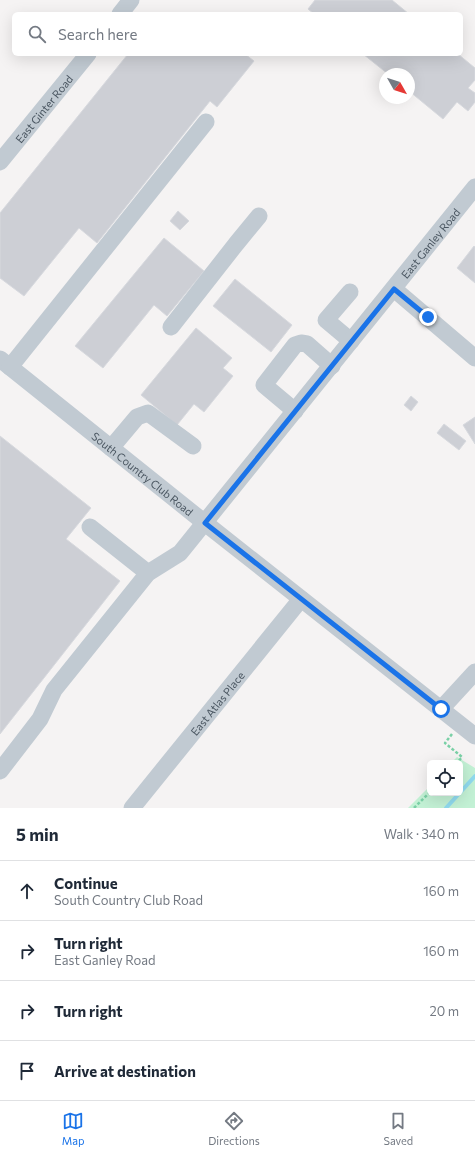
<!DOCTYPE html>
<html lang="en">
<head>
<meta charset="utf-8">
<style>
	body { margin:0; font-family:Commissioner,sans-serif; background:#f2f2f3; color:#1f2937 }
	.controls { position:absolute; right:12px; bottom:12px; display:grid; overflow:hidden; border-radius:6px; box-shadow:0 4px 16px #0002 }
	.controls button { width:36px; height:36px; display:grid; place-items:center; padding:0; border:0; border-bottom:1px solid #e0e1e3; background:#fff; color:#1f2937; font:20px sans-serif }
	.compass { position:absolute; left:379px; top:68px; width:36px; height:36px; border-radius:50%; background:#fff; box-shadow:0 4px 16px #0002; rotate:129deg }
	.stop { position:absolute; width:12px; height:12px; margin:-9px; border:3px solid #1a73e8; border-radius:50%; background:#fff }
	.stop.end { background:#1a73e8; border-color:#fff; box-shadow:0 1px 4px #0008 }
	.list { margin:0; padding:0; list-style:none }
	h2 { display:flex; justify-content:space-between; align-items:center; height:52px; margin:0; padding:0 16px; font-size:17px }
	h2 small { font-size:13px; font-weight:400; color:#747a83 }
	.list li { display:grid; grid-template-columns:26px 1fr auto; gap:12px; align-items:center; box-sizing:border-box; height:60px; padding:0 16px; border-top:1px solid #e0e1e3 }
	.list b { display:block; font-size:15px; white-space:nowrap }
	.list p { margin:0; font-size:13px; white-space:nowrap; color:#747a83 }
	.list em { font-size:13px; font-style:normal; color:#747a83 }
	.icon { flex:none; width:22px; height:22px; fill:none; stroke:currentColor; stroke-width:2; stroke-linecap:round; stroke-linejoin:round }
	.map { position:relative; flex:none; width:475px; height:808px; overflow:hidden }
	.search { position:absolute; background:#fff; box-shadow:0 4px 16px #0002; left:12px; right:12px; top:12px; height:44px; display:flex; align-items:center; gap:10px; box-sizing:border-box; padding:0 14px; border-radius:6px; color:#747a83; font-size:15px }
	.sheet { height:292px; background:#fff }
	nav { display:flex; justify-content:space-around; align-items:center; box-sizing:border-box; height:56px; border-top:1px solid #e0e1e3; background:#fff; font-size:11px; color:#747a83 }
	nav a { display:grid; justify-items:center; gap:2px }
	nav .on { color:#1a73e8 }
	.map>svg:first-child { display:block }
</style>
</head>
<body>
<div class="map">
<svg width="475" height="808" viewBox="0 0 475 808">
	<rect width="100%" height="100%" fill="#f5f3f3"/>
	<polygon fill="#c3f1d5" points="457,757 475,768 475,808 408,808 430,786 430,793 460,793 460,763 451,763"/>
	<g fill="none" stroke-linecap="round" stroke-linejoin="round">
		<polyline stroke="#90daee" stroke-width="4" points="446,808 475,776"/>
	</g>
	<g fill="#cdcfd5" stroke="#d7d9de">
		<polygon points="315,0 392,0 409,14 314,14 308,9"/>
		<polygon points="128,54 245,54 254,61 217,107 210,101 97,243 79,228 24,296 0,278 0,213"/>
		<polygon points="363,54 458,54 475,68 475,80 468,88 475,93 475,102 468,111 457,102 443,119 409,91 409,74 388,74"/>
		<polygon points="178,211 189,221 180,230 170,221"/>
		<polygon points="164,238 204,271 167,316 154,305 103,368 75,346"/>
		<polygon points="474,246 475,247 475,283 457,268"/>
		<polygon points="235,279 292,325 271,352 213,306"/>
		<polygon points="196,328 232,358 223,368 233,376 204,412 194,404 177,425 141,395"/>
		<polygon points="411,396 418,402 411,411 404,405"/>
		<polygon points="475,417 475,444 463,425"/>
		<polygon points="444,424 466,441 459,450 437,433"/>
		<polygon points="0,436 91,508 66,539 120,581 0,734"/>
	</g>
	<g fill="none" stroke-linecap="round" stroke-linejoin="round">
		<g stroke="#7ad0a6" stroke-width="2.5" stroke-dasharray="3 2" stroke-linecap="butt">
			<polyline points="452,734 445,743 462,757 457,763"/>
			<polyline points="414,808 430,792"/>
		</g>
		<g stroke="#c1cad2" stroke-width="17">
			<polyline points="120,14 131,0"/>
			<path id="s1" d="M0 162 88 54"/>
			<polyline points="394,289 475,358"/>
			<polyline points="350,292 326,320 351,341"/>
			<polyline points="171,327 236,244 259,216"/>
			<path id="s2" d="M0 359 205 523 475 736"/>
			<polyline points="10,367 206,122"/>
			<polyline points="295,411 264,385 295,345 301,343 307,344 332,366"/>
			<polyline points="111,448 137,417 148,413 193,446"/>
			<polyline points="90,527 148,573"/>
			<polyline points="441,709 475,672"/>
			<path id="s3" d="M0 771 40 719 54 690 148 573 180 553 475 187"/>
			<path id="s4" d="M132 808 301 599"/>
		</g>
	</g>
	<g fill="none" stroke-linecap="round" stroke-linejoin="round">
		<polyline stroke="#1a73e8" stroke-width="5" points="428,317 394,289 205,523 441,709"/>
	</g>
	<g text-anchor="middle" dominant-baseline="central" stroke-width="3" stroke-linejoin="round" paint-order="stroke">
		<g font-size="11" fill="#4a5661" stroke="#fff">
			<text stroke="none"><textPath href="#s1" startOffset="69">East Ginter Road</textPath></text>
			<text stroke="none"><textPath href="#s3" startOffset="684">East Ganley Road</textPath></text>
			<text stroke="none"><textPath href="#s2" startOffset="183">South Country Club Road</textPath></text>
			<text stroke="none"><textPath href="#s4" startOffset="135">East Atlas Place</textPath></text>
		</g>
	</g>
</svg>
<div class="controls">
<button><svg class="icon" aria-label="locate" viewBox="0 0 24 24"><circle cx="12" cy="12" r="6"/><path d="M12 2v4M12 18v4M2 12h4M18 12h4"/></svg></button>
</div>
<svg class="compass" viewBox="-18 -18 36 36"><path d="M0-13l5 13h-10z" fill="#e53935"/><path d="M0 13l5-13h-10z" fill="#747a83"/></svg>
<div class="stop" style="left:441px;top:709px"></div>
<div class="stop end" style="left:428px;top:317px"></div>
<div class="search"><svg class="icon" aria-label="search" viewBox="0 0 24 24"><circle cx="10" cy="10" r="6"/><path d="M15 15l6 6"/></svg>Search here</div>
</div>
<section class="sheet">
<h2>5 min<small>Walk · 340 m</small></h2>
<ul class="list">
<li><svg class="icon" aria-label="ahead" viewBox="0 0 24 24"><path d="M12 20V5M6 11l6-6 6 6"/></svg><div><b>Continue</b><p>South Country Club Road</p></div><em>160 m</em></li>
<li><svg class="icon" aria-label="right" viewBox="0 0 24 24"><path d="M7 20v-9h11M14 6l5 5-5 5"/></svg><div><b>Turn right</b><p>East Ganley Road</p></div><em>160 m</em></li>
<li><svg class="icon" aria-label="right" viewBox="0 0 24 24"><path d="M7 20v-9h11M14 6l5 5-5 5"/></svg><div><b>Turn right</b></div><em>20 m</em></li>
<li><svg class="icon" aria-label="arrive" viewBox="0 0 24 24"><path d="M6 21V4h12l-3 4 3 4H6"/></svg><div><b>Arrive at destination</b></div></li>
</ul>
</section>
<nav>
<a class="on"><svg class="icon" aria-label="map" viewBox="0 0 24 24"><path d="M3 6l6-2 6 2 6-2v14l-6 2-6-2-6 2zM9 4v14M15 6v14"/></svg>Map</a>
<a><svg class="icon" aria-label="directions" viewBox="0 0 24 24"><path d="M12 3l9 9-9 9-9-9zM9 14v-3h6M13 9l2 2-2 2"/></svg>Directions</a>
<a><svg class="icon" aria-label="saved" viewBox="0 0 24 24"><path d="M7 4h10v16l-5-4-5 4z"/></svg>Saved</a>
</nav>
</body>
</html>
